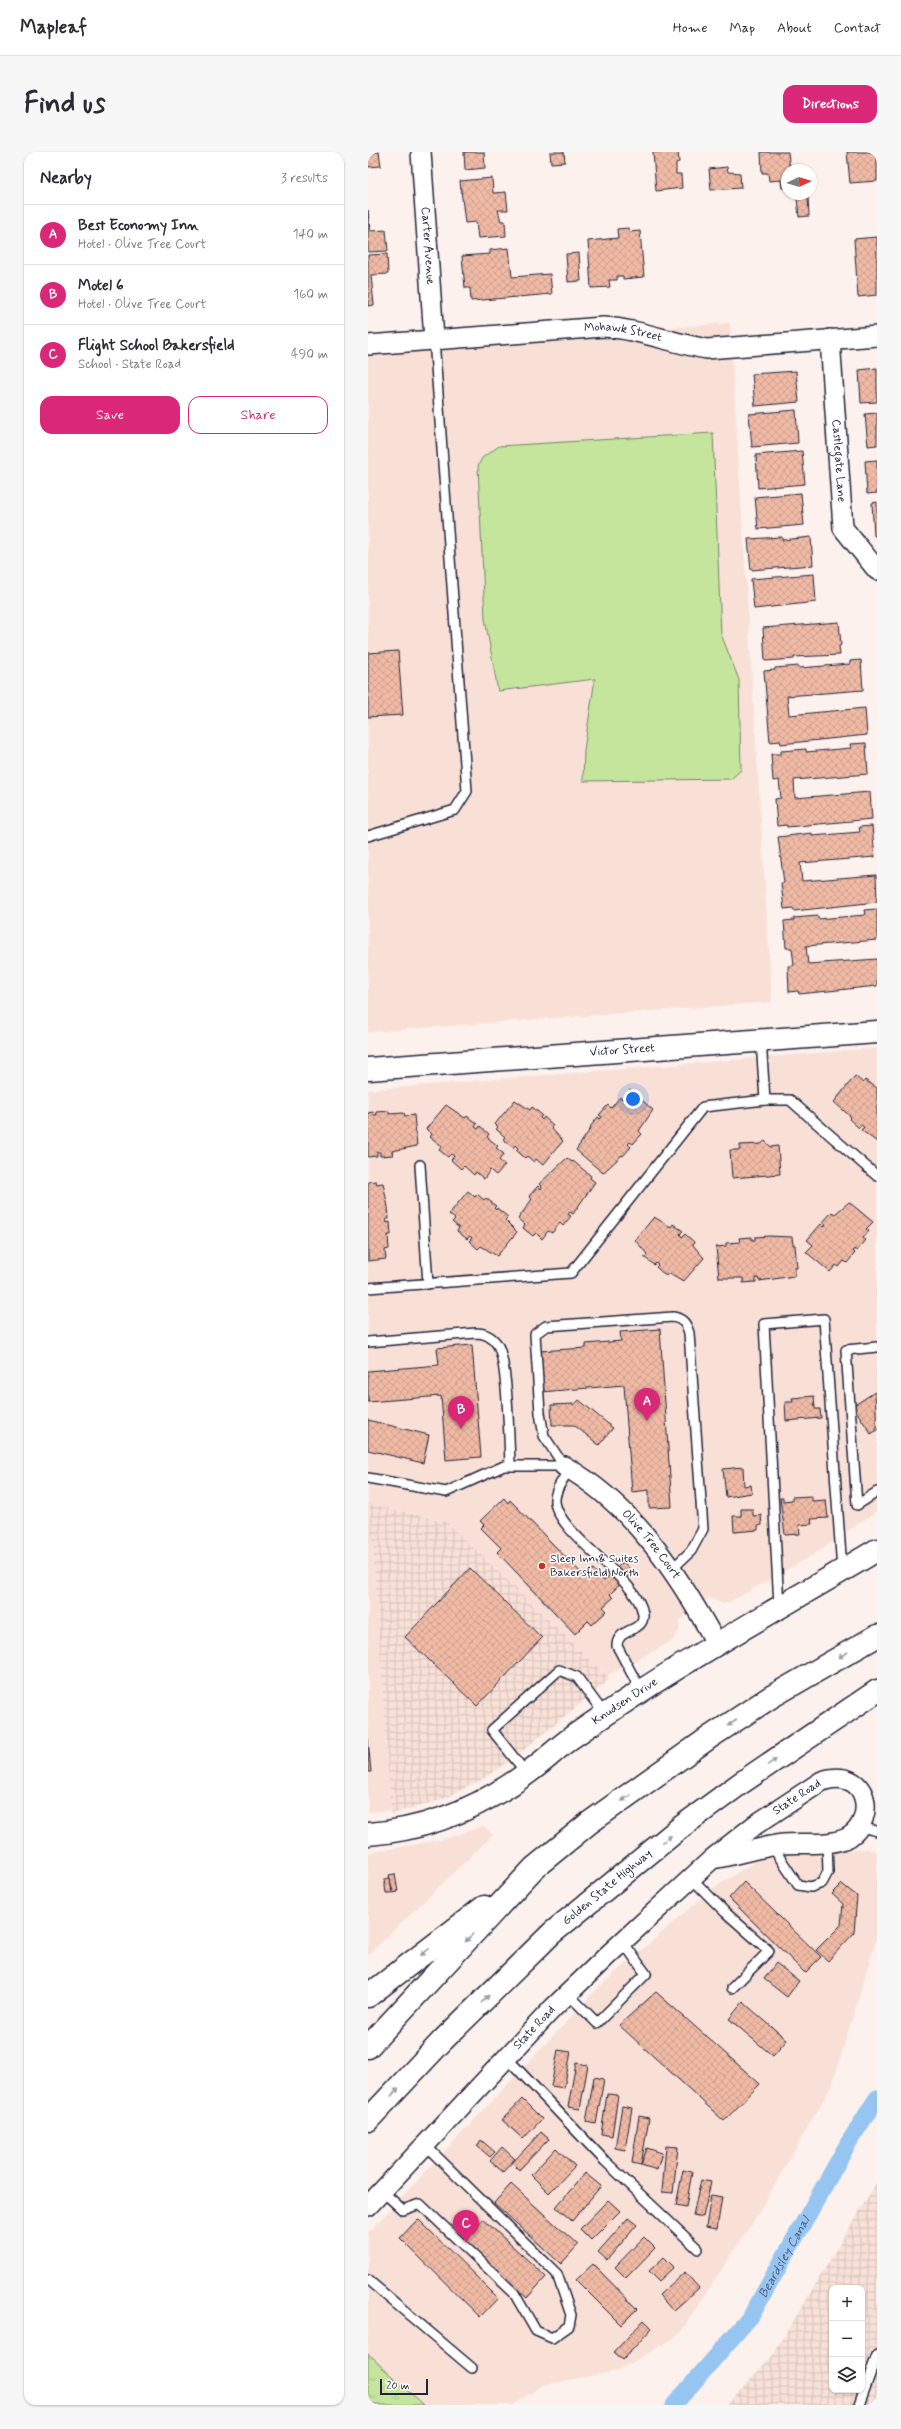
<!DOCTYPE html>
<html lang="en">
<head>
<meta charset="utf-8">
<style>
	body { margin:0; font-family:Mynerve,sans-serif; background:#f7f7f7; color:#2b2b33 }
	.controls { position:absolute; right:12px; bottom:12px; display:grid; overflow:hidden; border-radius:8px; box-shadow:0 1px 3px #0004 }
	.controls button { width:36px; height:36px; display:grid; place-items:center; padding:0; border:0; border-bottom:1px solid #e1e1e2; background:#fff; color:#2b2b33; font:20px sans-serif }
	.compass { position:absolute; left:413px; top:12px; width:36px; height:36px; border-radius:50%; background:#fff; box-shadow:0 1px 3px #0004; rotate:86deg }
	.scale { position:absolute; left:12px; bottom:10px; width:48px; box-sizing:border-box; padding-left:4px; border:2px solid #22223b; border-top:0; font-size:11px; line-height:14px; white-space:nowrap; color:#22223b; -webkit-text-stroke:3px #fff; paint-order:stroke }
	.you { position:absolute; left:265px; top:947px; width:14px; height:14px; margin:-10px; border:3px solid #fff; border-radius:50%; background:#1a73e8; box-shadow:0 0 0 6px #1a73e833 }
	.badge { display:grid; place-items:center; width:26px; height:26px; border-radius:50%; background:#db2777; color:#fff; font-size:13px; font-weight:700 }
	.pin { position:absolute; translate:-50% -33px; filter:drop-shadow(0 1px 2px #0008) }
	.pin::after { content:''; position:absolute; top:21px; width:14px; height:12px; background:inherit; clip-path:polygon(0 0,100% 0,50% 100%) }
	.list { margin:0; padding:0; list-style:none }
	h2 { display:flex; justify-content:space-between; align-items:center; height:52px; margin:0; padding:0 16px; font-size:17px }
	h2 small { font-size:13px; font-weight:400; color:#7c7c81 }
	.list li { display:grid; grid-template-columns:26px 1fr auto; gap:12px; align-items:center; box-sizing:border-box; height:60px; padding:0 16px; border-top:1px solid #e1e1e2 }
	.list b { display:block; font-size:15px; white-space:nowrap }
	.list p { margin:0; font-size:13px; white-space:nowrap; color:#7c7c81 }
	.list em { font-size:13px; font-style:normal; color:#7c7c81 }
	.actions { display:flex; gap:8px; padding:12px 16px }
	.actions a { flex:1; padding:9px 0; border:1px solid #db2777; border-radius:12px; text-align:center; font-size:14px; color:#db2777 }
	.actions .main { background:#db2777; color:#fff }
	.icon { flex:none; width:22px; height:22px; fill:none; stroke:currentColor; stroke-width:2; stroke-linecap:round; stroke-linejoin:round }
	.map { position:relative; flex:none; width:509px; height:2253px; overflow:hidden; border-radius:12px }
	header { display:flex; align-items:center; gap:24px; box-sizing:border-box; height:56px; padding:0 20px; background:#fff; border-bottom:1px solid #e1e1e2 }
	header strong { font-size:19px }
	nav { display:flex; gap:22px; margin-inline-start:auto; font-size:14px }
	.intro { display:flex; align-items:center; justify-content:space-between; box-sizing:border-box; height:96px; padding:0 24px }
	h1 { margin:0; font-size:28px }
	.button { padding:10px 18px; border-radius:12px; background:#db2777; color:#fff; font-size:14px; font-weight:700 }
	main { display:flex; gap:24px; padding:0 24px }
	aside { flex:1; background:#fff; border-radius:12px; box-shadow:0 1px 3px #0004 }
	.map>svg:first-child { display:block }
</style>
</head>
<body>
<header>
<strong>Mapleaf</strong>
<nav><a>Home</a><a>Map</a><a>About</a><a>Contact</a></nav>
</header>
<div class="intro"><h1>Find us</h1><a class="button">Directions</a></div>
<main>
<aside>
<h2>Nearby<small>3 results</small></h2>
<ul class="list">
<li><span class="badge">A</span><div><b>Best Economy Inn</b><p>Hotel · Olive Tree Court</p></div><em>140 m</em></li>
<li><span class="badge">B</span><div><b>Motel 6</b><p>Hotel · Olive Tree Court</p></div><em>160 m</em></li>
<li><span class="badge">C</span><div><b>Flight School Bakersfield</b><p>School · State Road</p></div><em>490 m</em></li>
</ul>
<div class="actions"><a class="main">Save</a><a>Share</a></div>
</aside>
<div class="map">
<svg width="509" height="2253" viewBox="0 0 509 2253">
	<defs>
		<pattern id="industrial-grid" width="8" height="8" patternUnits="userSpaceOnUse"><rect width="8" height="8" fill="#f8e0d7"/><path d="M0 4h8M4 0v8" fill="none" stroke="#d4c0b9"/></pattern>
		<pattern id="grass-tufts" width="24" height="20" patternUnits="userSpaceOnUse"><rect width="24" height="20" fill="#c5e59d"/><path d="M3 7l-1-3M5 7V3M7 7l1-3M15 17l-1-3M17 17v-4M19 17l1-3" fill="none" stroke="#a9c488"/></pattern>
		<pattern id="building-cross-hatch" width="8" height="8" patternUnits="userSpaceOnUse"><rect width="8" height="8" fill="#f0baa5"/><path d="M0 0l8 8M0 8l8-8" fill="none" stroke="#cea08f"/></pattern>
	</defs>
	<rect width="100%" height="100%" fill="#fcf1ed"/>
	<filter id="ink" filterUnits="userSpaceOnUse"><feTurbulence type="fractalNoise" baseFrequency=".025" numOctaves="2"/><feDisplacementMap in="SourceGraphic" scale="8" xChannelSelector="R" yChannelSelector="G"/><feConvolveMatrix kernelMatrix="1 2 1 2 8 2 1 2 1" color-interpolation-filters="sRGB"/></filter>
	<g filter="url(#ink)">
		<g fill="#f8e0d7">
			<polygon points="362,171 404,850 0,880 0,199"/>
			<polygon points="509,896 509,1359 445,1403 363,1449 355,1452 342,1446 312,1468 311,1479 304,1489 239,1524 79,1370 2,1352 23,1658 0,1660 0,938"/>
			<polygon points="115,1674 125,1683 0,1803 0,1701 76,1687"/>
			<polygon points="500,1697 509,1700 509,1785 464,1933 387,2067 310,2184 249,2219 175,2233 145,2253 55,2253 0,2202 0,2081 231,1835 344,1737 401,1701"/>
		</g>
		<g fill="url(#industrial-grid)" fill-rule="evenodd">
			<polygon points="2,1352 79,1370 242,1527 147,1605 115,1627 73,1648 23,1662"/>
			<path d="M509 2030V2253H359L405 2203ZM464 2136H494V2238H464Z"/>
		</g>
		<polygon fill="url(#grass-tufts)" stroke="#74846c" points="0,2202 55,2253 0,2253"/>
		<polygon fill="#c5e59d" stroke="#74846c" points="345,281 353,482 371,528 373,618 363,627 215,629 216,598 227,527 130,539 117,467 110,314 114,306 131,294"/>
		<g fill="none" stroke-linecap="round" stroke-linejoin="round">
			<path stroke="#97c5f2" stroke-width="17" id="s1" d="M306 2253 383 2164 481 1990 509 1946"/>
		</g>
		<g fill="url(#building-cross-hatch)" stroke="#22223b">
			<polygon points="0,0 11,0 13,14 0,15"/>
			<polygon points="96,0 116,0 117,16 97,18"/>
			<polygon points="182,0 196,0 197,10 183,11"/>
			<polygon points="285,0 310,0 311,10 308,11 308,22 313,22 314,36 288,39"/>
			<polygon points="393,0 420,0 422,18 419,18 419,36 414,36 413,28 401,29 400,21 394,21"/>
			<polygon points="479,0 509,0 509,29 482,31"/>
			<polygon points="359,15 360,20 372,21 373,36 343,38 341,17"/>
			<polygon points="124,26 125,41 138,40 140,58 130,58 133,69 137,69 138,84 110,86 108,70 97,71 92,29"/>
			<polygon points="440,45 441,64 431,65 429,46"/>
			<polygon points="0,58 2,79 18,78 20,99 0,100"/>
			<polygon points="260,76 261,80 272,79 276,125 255,127 255,124 249,124 249,128 241,128 242,135 223,136 220,89 250,86 249,77"/>
			<polygon points="509,85 509,143 490,145 486,87"/>
			<polygon points="141,96 144,125 182,122 184,142 103,149 102,136 97,136 94,104 122,102 122,98"/>
			<polygon points="211,101 213,129 200,130 198,102"/>
			<polygon points="19,102 20,122 3,123 6,153 0,154 0,103"/>
			<polygon points="509,216 509,250 493,251 491,218"/>
			<polygon points="428,219 431,250 387,254 384,222"/>
			<polygon points="428,258 430,291 384,295 381,262"/>
			<polygon points="509,261 509,293 500,294 497,262"/>
			<polygon points="434,299 437,332 390,336 388,303"/>
			<polygon points="509,308 509,341 499,342 497,309"/>
			<polygon points="433,341 436,373 390,377 387,345"/>
			<polygon points="509,350 509,383 506,384 504,351"/>
			<polygon points="414,385 414,388 443,385 445,413 383,418 380,387"/>
			<polygon points="446,422 448,450 386,457 383,427"/>
			<polygon points="471,470 473,493 471,494 472,503 426,505 426,507 397,509 395,476"/>
			<polygon points="30,499 35,563 0,565 0,501"/>
			<polygon points="493,508 495,538 419,544 421,563 497,556 499,583 413,592 412,589 402,590 396,519 407,518 407,516 431,514 431,516 482,512 482,509"/>
			<polygon points="498,591 500,622 426,628 427,646 502,640 504,667 419,675 419,673 409,674 407,647 413,646 411,628 405,629 403,602 413,602 413,599 438,597 438,600 483,596 482,592"/>
			<polygon points="504,674 507,705 432,711 434,729 508,723 509,750 426,759 425,756 416,757 413,731 416,731 410,685 444,681 444,684 492,680 491,675"/>
			<polygon points="509,757 509,788 438,794 440,812 509,807 509,834 431,842 430,839 421,840 420,814 426,813 424,796 418,796 416,769 426,768 426,766 450,764 450,767 497,763 496,758"/>
			<polygon points="487,924 495,931 497,928 509,936 509,990 493,978 496,975 493,973 491,976 481,967 483,965 466,950"/>
			<polygon points="262,938 285,958 271,979 274,982 265,992 262,990 260,992 263,995 255,1004 254,1003 235,1021 208,998 223,976 222,975 230,965 232,967 234,965 231,963 240,953 243,956 252,945 254,947"/>
			<polygon points="147,948 162,958 164,955 174,963 172,966 174,968 176,965 185,973 183,976 195,989 175,1013 168,1007 166,1010 159,1004 157,1006 148,998 150,996 147,993 145,996 135,987 137,985 128,977 130,975 127,972"/>
			<polygon points="78,953 97,966 99,964 109,972 107,975 110,977 112,974 121,982 119,985 130,994 128,996 136,1002 131,1008 137,1013 128,1023 122,1018 116,1027 108,1020 106,1023 96,1014 93,1017 83,1008 86,1004 83,1002 80,1005 71,998 74,994 62,985 64,982 58,977"/>
			<polygon points="21,959 21,962 36,961 37,964 46,963 49,994 24,999 25,1003 12,1004 12,1000 9,1000 9,1004 0,1005 0,961 5,960 6,963 9,963 8,960"/>
			<polygon points="397,989 403,995 410,994 412,1022 364,1026 362,998 372,998 372,993 393,992"/>
			<polygon points="199,1006 204,1010 205,1009 223,1024 222,1026 227,1030 205,1062 202,1060 200,1062 203,1064 195,1074 192,1071 184,1081 180,1079 174,1087 168,1081 165,1084 155,1076 157,1073 150,1067 164,1047 161,1044 170,1034 173,1037 174,1035 171,1032"/>
			<polygon points="8,1029 9,1032 15,1031 20,1055 21,1067 18,1067 19,1071 22,1070 23,1083 20,1083 21,1097 17,1098 18,1107 0,1109 0,1030"/>
			<polygon points="100,1039 107,1045 109,1042 116,1048 118,1046 128,1054 126,1056 128,1058 129,1056 140,1065 137,1068 149,1080 129,1104 113,1094 110,1097 101,1089 104,1086 102,1084 99,1087 89,1079 91,1076 84,1070 87,1067 81,1062"/>
			<polygon points="481,1050 505,1070 498,1077 501,1079 495,1086 498,1088 489,1099 486,1097 485,1099 487,1101 479,1111 476,1109 471,1115 468,1113 462,1120 438,1100 445,1093 439,1088 453,1072 456,1075 458,1072 455,1070 464,1060 467,1062"/>
			<polygon points="286,1065 303,1075 305,1072 315,1079 312,1082 314,1085 317,1082 326,1090 325,1093 336,1106 315,1130 300,1121 298,1124 288,1115 290,1113 288,1111 286,1113 276,1105 279,1102 267,1088"/>
			<polygon points="401,1084 424,1085 425,1093 427,1093 429,1116 427,1116 427,1124 391,1129 390,1126 388,1126 388,1130 375,1131 375,1126 351,1126 348,1095 358,1094 358,1091 372,1090 371,1086 384,1085 384,1088 387,1088 387,1085"/>
			<polygon points="292,1177 304,1355 281,1356 281,1338 264,1340 256,1233 173,1240 170,1199 218,1196 218,1192 253,1189 252,1180"/>
			<polygon points="104,1193 113,1305 78,1308 73,1244 0,1250 0,1219 71,1213 69,1196"/>
			<polygon points="507,1240 509,1278 503,1282 485,1254"/>
			<polygon points="446,1244 447,1257 452,1257 453,1266 418,1269 417,1250 425,1250 424,1246"/>
			<polygon points="211,1248 245,1276 231,1293 206,1273 184,1273 183,1253 207,1252"/>
			<polygon points="0,1268 61,1283 55,1311 0,1298"/>
			<polygon points="375,1315 376,1334 383,1333 384,1341 358,1345 355,1317"/>
			<polygon points="444,1344 444,1349 458,1348 460,1366 443,1367 444,1372 431,1373 432,1382 417,1383 412,1346 415,1346 415,1349 424,1348 424,1345"/>
			<polygon points="136,1346 140,1351 142,1348 217,1425 225,1417 236,1429 255,1410 265,1420 242,1442 245,1446 235,1455 239,1459 224,1473 220,1469 207,1482 129,1400 133,1396 113,1376 116,1373 112,1369"/>
			<polygon points="373,1357 385,1357 385,1364 393,1363 394,1373 390,1374 390,1378 366,1380 365,1364 373,1364"/>
			<polygon points="102,1416 174,1486 109,1554 37,1485"/>
			<polygon points="0,1587 3,1620 0,1620"/>
			<polygon points="27,1722 30,1740 25,1741 21,1723"/>
			<polygon points="22,1726 24,1741 18,1741 16,1727"/>
			<polygon points="376,1730 453,1805 437,1821 361,1746"/>
			<polygon points="474,1732 489,1744 486,1781 460,1809 448,1798 473,1773 475,1752 464,1742"/>
			<polygon points="408,1811 431,1829 419,1845 396,1827"/>
			<polygon points="288,1840 392,1932 356,1969 251,1873"/>
			<polygon points="375,1850 419,1888 405,1904 361,1867"/>
			<polygon points="190,1898 203,1900 196,1936 183,1934"/>
			<polygon points="208,1911 220,1913 212,1957 200,1955"/>
			<polygon points="226,1925 236,1927 228,1972 218,1970"/>
			<polygon points="239,1942 250,1943 244,1984 233,1982"/>
			<polygon points="154,1947 174,1967 155,1987 134,1968"/>
			<polygon points="254,1954 264,1956 257,1998 247,1996"/>
			<polygon points="271,1964 281,1966 273,2013 264,2011"/>
			<polygon points="173,1980 181,1987 151,2018 144,2011"/>
			<polygon points="113,1988 127,2000 122,2005 109,1994"/>
			<polygon points="298,1994 310,1995 305,2041 294,2040"/>
			<polygon points="134,1995 147,2007 135,2020 122,2009"/>
			<polygon points="188,1996 207,2014 181,2041 163,2023"/>
			<polygon points="279,1996 294,2001 289,2018 273,2013"/>
			<polygon points="315,2018 324,2020 318,2055 308,2053"/>
			<polygon points="217,2021 233,2034 204,2069 188,2055"/>
			<polygon points="333,2028 343,2030 335,2065 325,2063"/>
			<polygon points="143,2032 210,2093 193,2112 126,2051"/>
			<polygon points="343,2043 354,2045 349,2077 338,2075"/>
			<polygon points="240,2048 252,2059 223,2088 212,2077"/>
			<polygon points="260,2066 269,2073 239,2108 230,2100"/>
			<polygon points="50,2067 130,2146 112,2165 32,2086"/>
			<polygon points="115,2067 178,2125 159,2146 96,2088"/>
			<polygon points="276,2085 287,2096 258,2126 247,2115"/>
			<polygon points="296,2105 306,2115 291,2129 281,2119"/>
			<polygon points="225,2112 269,2157 253,2173 208,2128"/>
			<polygon points="317,2120 331,2136 305,2159 291,2143"/>
			<polygon points="276,2168 284,2176 255,2208 246,2200"/>
		</g>
		<g fill="none" stroke-linecap="round" stroke-linejoin="round">
			<defs>
				<g id="service">
					<polyline points="0,684 87,658 99,639 66,187"/>
					<polyline points="397,948 422,948 509,1024"/>
					<polyline points="52,1013 60,1132"/>
					<polyline points="0,1136 203,1121 335,955 397,948 393,888"/>
					<path d="M0 1190 108 1181C116 1181 124 1185 129 1192 140 1208 141 1290 142 1313"/>
					<polyline points="509,1195 478,1198 489,1353 509,1340"/>
					<path d="M196 1314 176 1284 172 1261 167 1182 178 1174 305 1165C315 1167 318 1171 321 1181L335 1377 323 1399 304 1417"/>
					<path d="M201 1317C196 1327 186 1338 187 1350 191 1384 271 1427 275 1462 277 1481 249 1475 249 1494L273 1539"/>
					<polyline points="0,1326 78,1340 136,1314 196,1314"/>
					<polyline points="411,1454 396,1172 456,1167 474,1418"/>
					<polyline points="159,1622 124,1578 191,1518 209,1525 237,1563"/>
					<polyline points="493,1675 509,1679"/>
					<polyline points="404,1694 430,1733 443,1735 454,1731 460,1720 459,1690"/>
					<polyline points="323,1726 357,1760 401,1799 364,1836"/>
					<polyline points="200,1842 229,1871 278,1822 255,1790"/>
					<polyline points="139,1906 237,2009 330,2097"/>
					<polyline points="14,2039 35,2058 52,2052 146,2141 168,2179 184,2186 201,2174 203,2163 189,2122 57,1993"/>
					<polyline points="0,2128 104,2216"/>
					<polyline points="491,2253 509,2203"/>
				</g>
				<g id="minor">
					<path id="s2" d="M53 0 66 187"/>
					<path id="s3" d="M462 187 475 376 509 418"/>
					<path id="s4" d="M0 193 235 175C271 177 303 191 339 197L509 184"/>
					<path id="s5" d="M196 1314C265 1353 311 1423 348 1491"/>
					<path id="s6" d="M0 2054 185 1856 240 1803 344 1707 387 1673 454 1629C501 1614 509 1667 481 1685 461 1695 436 1690 415 1692 391 1695 368 1703 344 1707"/>
				</g>
				<g id="tertiary">
					<path id="s7" d="M0 917 509 880"/>
					<path id="s8" d="M0 1682C59 1678 111 1656 158 1622 174 1611 188 1597 203 1586 226 1570 250 1554 273 1539 350 1489 431 1445 509 1398"/>
				</g>
				<g id="motorway">
					<polyline points="0,1844 116,1755"/>
					<polyline points="0,1895 166,1716 221,1671 342,1585 403,1545 509,1484"/>
					<path id="s9" d="M0 1968 75 1888 184 1781 313 1675 373 1631 509 1539"/>
				</g>
			</defs>
			<use href="#service" stroke="#22223b" stroke-width="12"/>
			<use href="#minor" stroke="#22223b" stroke-width="22"/>
			<use href="#tertiary" stroke="#22223b" stroke-width="25"/>
			<use href="#motorway" stroke="#22223b" stroke-width="25"/>
			<use href="#service" stroke="#fff" stroke-width="9"/>
			<use href="#minor" stroke="#fff" stroke-width="19"/>
			<use href="#tertiary" stroke="#fff" stroke-width="22"/>
			<use href="#motorway" stroke="#fff" stroke-width="22"/>
		</g>
		<defs><path id="oneway-solid" d="M-6-.8H1V-3.2L6.5 0L1 3.2V.8H-6Z"/></defs>
		<g fill="#9c9ca7">
			<use href="#oneway-solid" transform="translate(475 1503) rotate(150)"/>
			<use href="#oneway-solid" transform="translate(364 1571) rotate(147)"/>
			<use href="#oneway-solid" transform="translate(404 1610) rotate(-35)"/>
			<use href="#oneway-solid" transform="translate(258 1646) rotate(145)"/>
			<use href="#oneway-solid" transform="translate(299 1687) rotate(-38)"/>
			<use href="#oneway-solid" transform="translate(101 1786) rotate(133)"/>
			<use href="#oneway-solid" transform="translate(57 1800) rotate(142)"/>
			<use href="#oneway-solid" transform="translate(117 1847) rotate(-45)"/>
			<use href="#oneway-solid" transform="translate(27 1940) rotate(-47)"/>
		</g>
	</g>
	<circle fill="#c8321e" stroke="#fff" stroke-width="1.5" cx="174" cy="1414" r="4"/>
	<g text-anchor="middle" dominant-baseline="central" stroke-width="3" stroke-linejoin="round" paint-order="stroke">
		<g font-size="12" fill="#22223b" stroke="#fff">
			<text stroke="none"><textPath href="#s2" startOffset="94">Carter Avenue</textPath></text>
			<text stroke="none"><textPath href="#s4" startOffset="256">Mohawk Street</textPath></text>
			<text stroke="none"><textPath href="#s3" startOffset="122">Castlegate Lane</textPath></text>
			<text stroke="none"><textPath href="#s7" startOffset="255">Victor Street</textPath></text>
			<text stroke="none"><textPath href="#s5" startOffset="118">Olive Tree Court</textPath></text>
			<text stroke="none"><textPath href="#s8" startOffset="294">Knudsen Drive</textPath></text>
			<text stroke="none"><textPath href="#s6" startOffset="594">State Road</textPath></text>
			<text stroke="none"><textPath href="#s9" startOffset="334">Golden State Highway</textPath></text>
			<text stroke="none"><textPath href="#s6" startOffset="244">State Road</textPath></text>
		</g>
		<g font-size="12" fill="#22223b" stroke="#fff" text-anchor="start">
			<text x="182" y="1407">Sleep Inn &amp; Suites<tspan x="182" dy="14">Bakersfield North</tspan></text>
		</g>
		<g font-size="13" font-style="italic" fill="#4b5b7b" stroke="#fff">
			<text stroke="none"><textPath href="#s1" startOffset="185">Beardsley Canal</textPath></text>
		</g>
	</g>
</svg>
<div class="controls">
<button>+</button>
<button>−</button>
<button><svg class="icon" aria-label="layers" viewBox="0 0 24 24"><path d="M12 4l9 5-9 5-9-5zM3 14l9 5 9-5"/></svg></button>
</div>
<svg class="compass" viewBox="-18 -18 36 36"><path d="M0-13l5 13h-10z" fill="#e53935"/><path d="M0 13l5-13h-10z" fill="#7c7c81"/></svg>
<div class="scale">20 m</div>
<div class="you"></div>
<div class="pin badge" style="left:279px;top:1269px">A</div>
<div class="pin badge" style="left:93px;top:1277px">B</div>
<div class="pin badge" style="left:98px;top:2091px">C</div>
</div>
</main>
</body>
</html>
